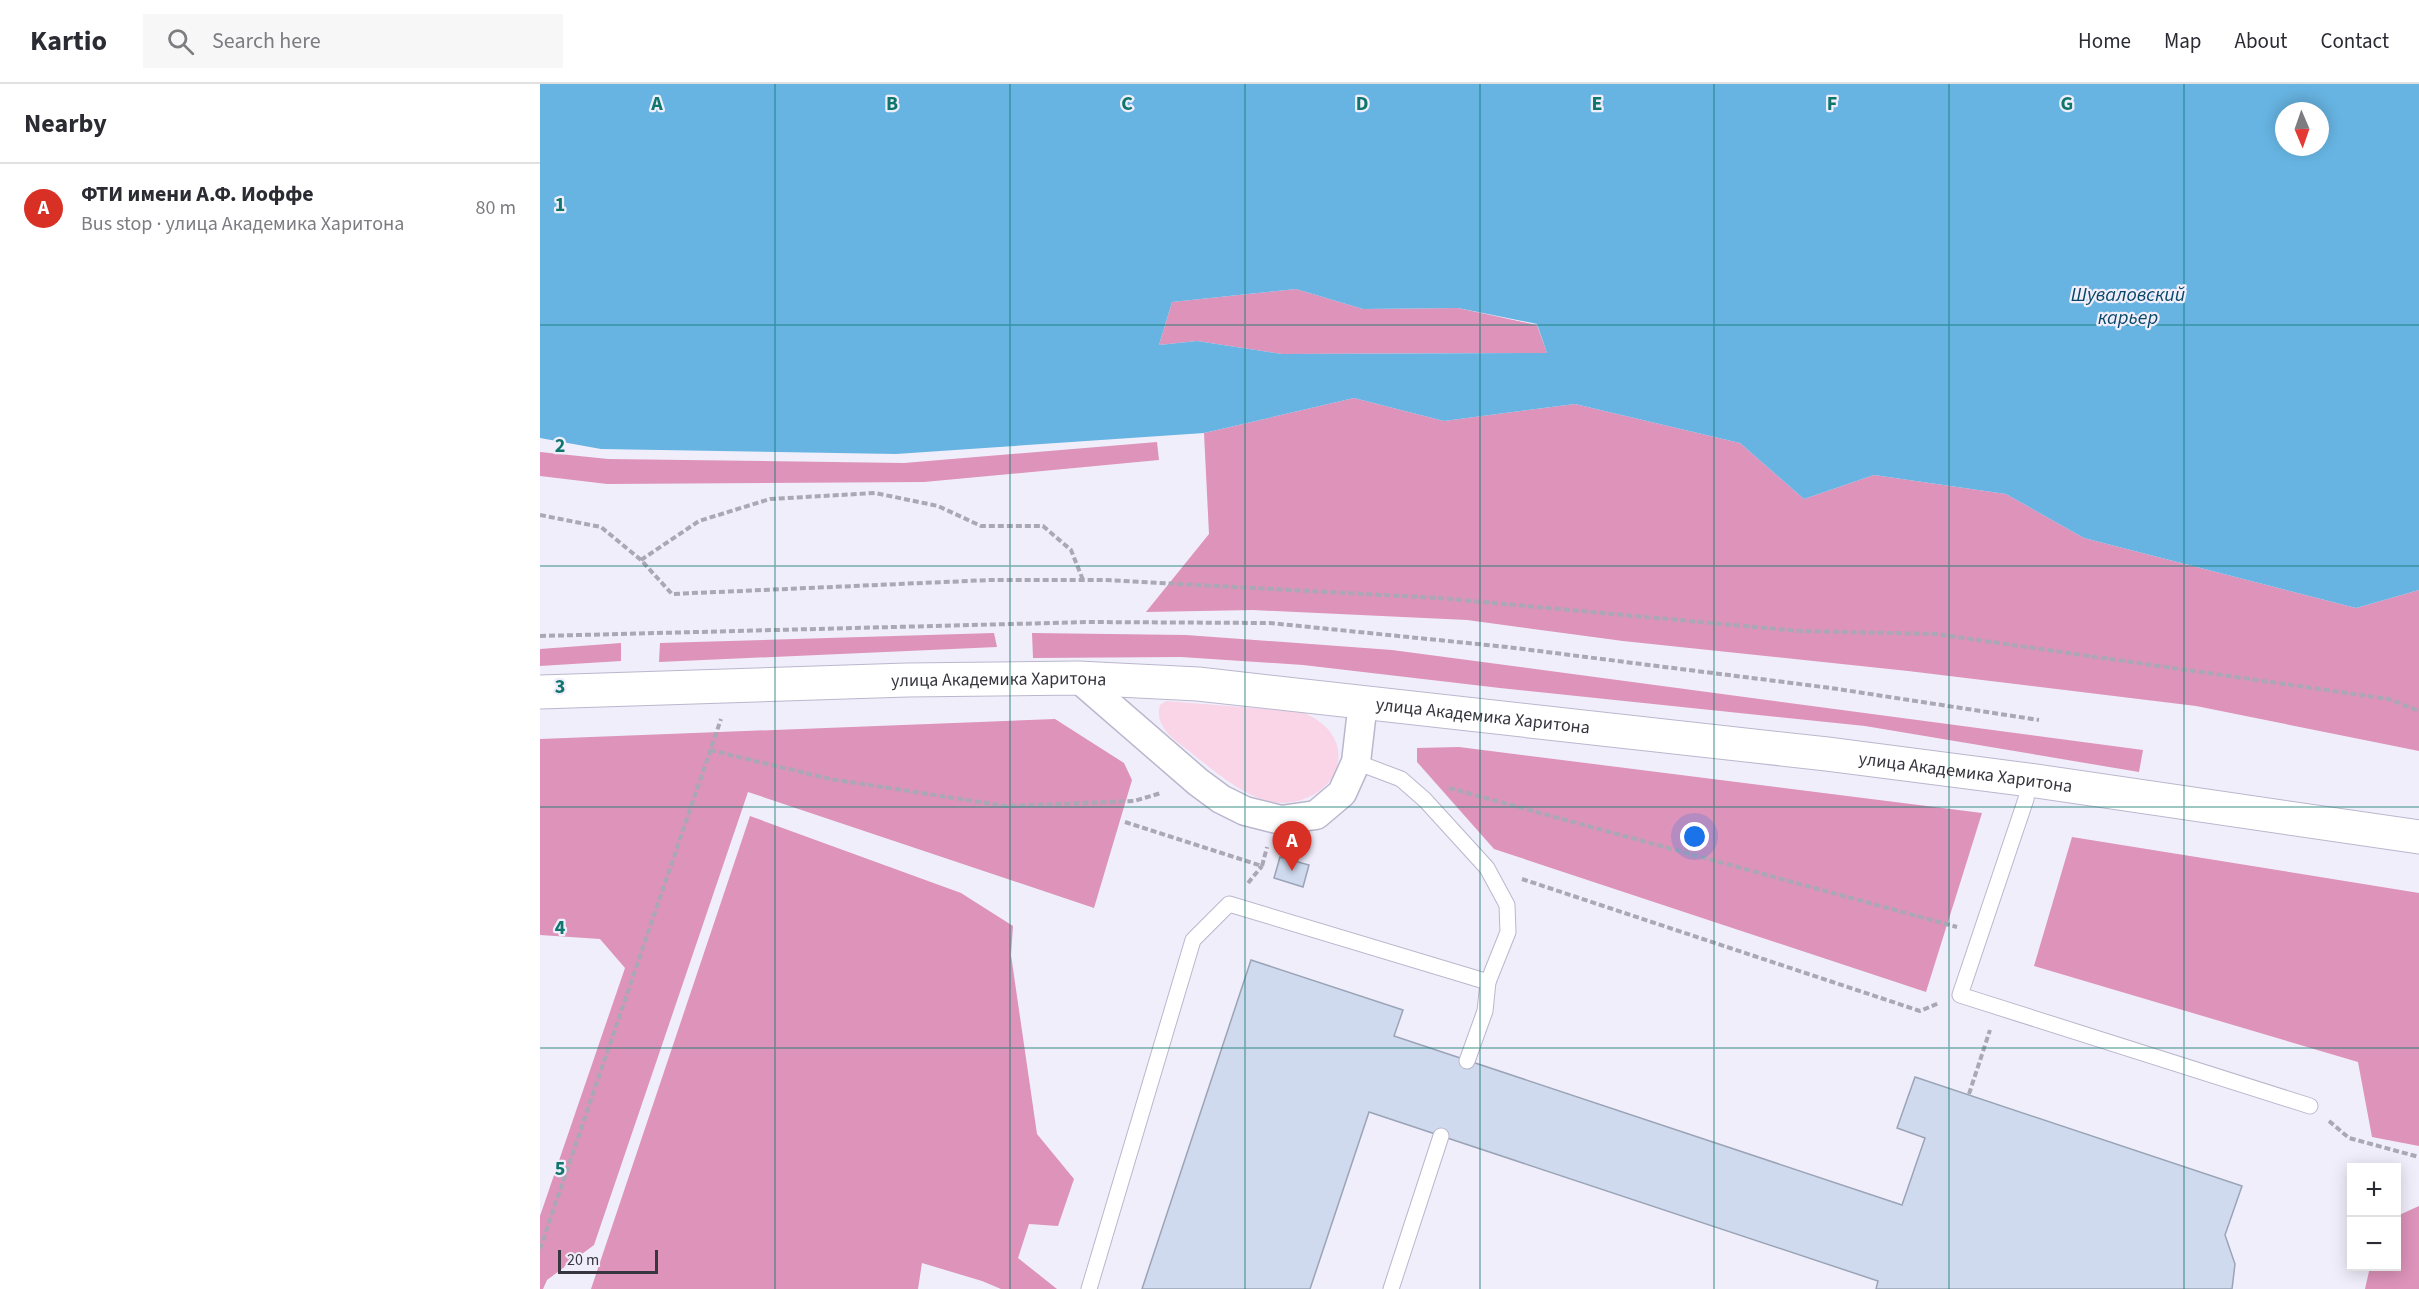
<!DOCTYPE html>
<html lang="en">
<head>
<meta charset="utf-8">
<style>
	body { margin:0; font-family:"Source Sans 3",sans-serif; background:#f7f7f7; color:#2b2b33 }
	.controls { position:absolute; right:18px; bottom:18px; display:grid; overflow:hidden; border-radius:0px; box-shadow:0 3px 15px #0003 }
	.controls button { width:54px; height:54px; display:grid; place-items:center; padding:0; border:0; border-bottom:2px solid #e1e1e2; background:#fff; color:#2b2b33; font:30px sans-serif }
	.compass { position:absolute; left:1735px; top:18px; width:54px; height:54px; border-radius:50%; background:#fff; box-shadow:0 3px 15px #0003; rotate:178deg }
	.scale { position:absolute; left:18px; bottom:15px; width:100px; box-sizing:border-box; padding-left:6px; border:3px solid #37353e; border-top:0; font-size:16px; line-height:21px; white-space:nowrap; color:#37353e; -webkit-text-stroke:4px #f0eefb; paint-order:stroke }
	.you { position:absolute; left:1155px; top:753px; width:21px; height:21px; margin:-15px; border:4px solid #fff; border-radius:50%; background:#1a73e8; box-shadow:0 0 0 9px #1a73e833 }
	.badge { display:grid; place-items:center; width:39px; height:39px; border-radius:50%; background:#d93025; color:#fff; font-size:20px; font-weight:700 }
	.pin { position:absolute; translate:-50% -50px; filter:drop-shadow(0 2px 3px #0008) }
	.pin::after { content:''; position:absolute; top:32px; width:21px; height:18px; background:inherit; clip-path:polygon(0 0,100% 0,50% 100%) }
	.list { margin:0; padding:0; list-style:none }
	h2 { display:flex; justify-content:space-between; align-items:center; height:78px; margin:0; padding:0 24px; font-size:26px }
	h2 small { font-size:20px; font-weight:400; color:#7c7c81 }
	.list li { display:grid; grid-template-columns:39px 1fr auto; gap:18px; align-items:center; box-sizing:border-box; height:90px; padding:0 24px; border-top:2px solid #e1e1e2 }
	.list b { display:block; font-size:22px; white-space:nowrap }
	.list p { margin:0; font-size:20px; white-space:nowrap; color:#7c7c81 }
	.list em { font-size:20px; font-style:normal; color:#7c7c81 }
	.icon { flex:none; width:33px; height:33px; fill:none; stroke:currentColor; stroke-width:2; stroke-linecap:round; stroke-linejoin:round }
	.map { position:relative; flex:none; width:1879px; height:1205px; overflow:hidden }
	header { display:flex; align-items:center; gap:36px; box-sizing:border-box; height:84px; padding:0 30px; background:#fff; border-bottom:2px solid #e1e1e2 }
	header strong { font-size:28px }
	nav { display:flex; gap:33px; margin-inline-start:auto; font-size:21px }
	.search { width:420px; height:54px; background:#f7f7f7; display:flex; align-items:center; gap:15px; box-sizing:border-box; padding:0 21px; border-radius:0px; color:#7c7c81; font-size:22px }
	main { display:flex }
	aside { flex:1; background:#fff }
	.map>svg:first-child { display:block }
</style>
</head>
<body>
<header>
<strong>Kartio</strong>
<div class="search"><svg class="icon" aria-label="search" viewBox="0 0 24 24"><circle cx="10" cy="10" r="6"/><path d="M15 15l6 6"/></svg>Search here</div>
<nav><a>Home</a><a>Map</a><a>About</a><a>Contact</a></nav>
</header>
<main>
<aside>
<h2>Nearby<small></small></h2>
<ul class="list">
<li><span class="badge">A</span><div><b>ФТИ имени А.Ф. Иоффе</b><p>Bus stop · улица Академика Харитона</p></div><em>80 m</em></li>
</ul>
</aside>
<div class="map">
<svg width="1879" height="1205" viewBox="0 0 1879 1205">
	<rect width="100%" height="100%" fill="#f0eefb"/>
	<path fill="#f9d5e7" d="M626 617 762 628C824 653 800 717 743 719 711 720 673 686 649 667 633 655 614 642 620 621Z"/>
	<g fill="#dd93ba">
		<polygon points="756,205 823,225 918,224 997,241 1007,269 742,270 657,257 619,261 632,218"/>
		<polygon points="814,314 904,337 1035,320 1200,359 1264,415 1334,391 1466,410 1544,454 1816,524 1879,506 1879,667 1656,622 1368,587 1083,557 927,536 713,526 606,528 669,450 664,349"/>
		<polygon points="617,358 619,376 384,398 67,400 0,392 0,368 68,375 364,379"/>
		<polygon points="454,549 457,563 119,578 120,559"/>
		<polygon points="492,549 646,551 852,566 1603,666 1599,688 1325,642 960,604 763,581 641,573 493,574"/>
		<polygon points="81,559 81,577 0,582 0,565"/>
		<polygon points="515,635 584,679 592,696 554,824 208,708 54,1161 7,1196 3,1205 0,1205 0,1132 85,884 60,855 0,851 0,655"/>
		<polygon points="919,663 1442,729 1386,908 954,765 877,678 877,664"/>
		<polygon points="210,732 421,809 473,842 471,871 497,1050 534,1095 518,1142 489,1140 478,1174 517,1205 461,1205 442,1197 382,1179 378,1205 51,1205"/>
		<polygon points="1532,753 1879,809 1879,1062 1832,1053 1818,978 1494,882"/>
		<polygon points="1879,1122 1879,1205 1825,1205 1830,1183 1856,1182 1857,1132"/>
	</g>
	<path fill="#67b4e2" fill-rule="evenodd" d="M0 0H1879V506L1816 524 1544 454 1466 410 1334 391 1264 415 1200 359 1035 320 904 337 814 314 664 349 356 370 61 365 0 354ZM1744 27H1780V63H1744ZM756 205 823 225 918 224 997 240 1007 269 742 270 657 257 619 261 632 218Z"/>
	<g fill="#cfdaee" stroke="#9ba4b7" stroke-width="1.5">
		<polygon points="740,773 769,781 763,803 734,794"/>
		<polygon points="711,876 863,926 854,952 1362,1121 1385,1054 1357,1044 1375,993 1702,1102 1685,1151 1695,1180 1692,1205 1336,1205 1338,1197 829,1028 770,1205 602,1205"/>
	</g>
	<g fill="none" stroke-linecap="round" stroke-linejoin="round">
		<defs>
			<g id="lane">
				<polyline points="816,678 861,695 885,716 947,784 967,821 968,848 948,898 945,927 927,977"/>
				<polyline points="1489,696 1486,715 1420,911 1770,1022"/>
				<polyline points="549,1205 653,856 689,820 948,898"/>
				<polyline points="851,1205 901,1052"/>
			</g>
			<polyline id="street" points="538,594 658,698 681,715 705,727 741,736 776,731 802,709 816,678 823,618"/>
			<g id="secondary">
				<path id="s1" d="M0 608 367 596 538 594 658 600 1287 670 1489 696 1879 753"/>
			</g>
		</defs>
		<use href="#lane" stroke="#bab7cd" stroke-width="17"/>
		<use href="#street" stroke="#bab7cd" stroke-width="31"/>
		<use href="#secondary" stroke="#bab7cd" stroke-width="35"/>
		<g stroke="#aaa8b4" stroke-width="4" stroke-dasharray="6 3" stroke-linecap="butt">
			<polyline points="0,431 61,443 101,476 132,510 450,496 565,496 899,514 1259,547 1396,550 1849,615 1879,627"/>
			<polyline points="101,476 159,437 230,415 335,409 398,422 441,442 503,442 531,466 543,496"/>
			<polyline points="0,552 550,538 730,539 967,563 1291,604 1499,636"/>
			<polyline points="170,666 290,695 466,722 594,717 621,709"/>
			<polyline points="909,704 1417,843"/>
			<polyline points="585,738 722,782 727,763"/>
			<polyline points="982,795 1380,927 1399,919"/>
			<polyline points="708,799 722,782"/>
			<polyline points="1429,1010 1450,946"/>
			<polyline points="1789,1037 1809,1054 1879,1073"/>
			<polyline points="0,1165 181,635"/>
		</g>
		<use href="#lane" stroke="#fff" stroke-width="15"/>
		<use href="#street" stroke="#fff" stroke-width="28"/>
		<use href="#secondary" stroke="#fff" stroke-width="33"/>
	</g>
	<path fill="none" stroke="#0f766e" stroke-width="1.5" stroke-opacity="0.55" d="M235 0V1205M470 0V1205M705 0V1205M940 0V1205M1174 0V1205M1409 0V1205M1644 0V1205M0 241H1879M0 482H1879M0 723H1879M0 964H1879"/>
	<g text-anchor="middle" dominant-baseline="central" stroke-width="4.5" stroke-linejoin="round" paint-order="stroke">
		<g font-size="18" fill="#37353e" stroke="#f0eefb">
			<text stroke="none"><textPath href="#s1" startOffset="459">улица Академика Харитона</textPath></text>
			<text stroke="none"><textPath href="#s1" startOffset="945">улица Академика Харитона</textPath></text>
			<text stroke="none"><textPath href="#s1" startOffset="1431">улица Академика Харитона</textPath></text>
		</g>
		<g font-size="20" font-style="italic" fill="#084867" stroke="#f0eefb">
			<text x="1588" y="211">Шуваловский<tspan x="1588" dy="23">карьер</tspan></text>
		</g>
	</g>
	<g font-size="20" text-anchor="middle" font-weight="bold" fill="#0f766e" stroke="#f0eefb" stroke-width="4.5" stroke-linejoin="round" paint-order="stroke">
		<text x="117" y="26">A</text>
		<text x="352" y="26">B</text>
		<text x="587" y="26">C</text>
		<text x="822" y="26">D</text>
		<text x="1057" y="26">E</text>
		<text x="1292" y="26">F</text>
		<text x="1527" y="26">G</text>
		<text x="20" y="127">1</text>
		<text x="20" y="368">2</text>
		<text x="20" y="609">3</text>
		<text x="20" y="850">4</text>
		<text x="20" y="1091">5</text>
	</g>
</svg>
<div class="controls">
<button>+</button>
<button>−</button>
</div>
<svg class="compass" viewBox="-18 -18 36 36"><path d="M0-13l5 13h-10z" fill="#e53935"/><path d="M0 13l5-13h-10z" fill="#7c7c81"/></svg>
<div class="scale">20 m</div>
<div class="you"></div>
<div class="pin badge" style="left:752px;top:787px">A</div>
</div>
</main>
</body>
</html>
